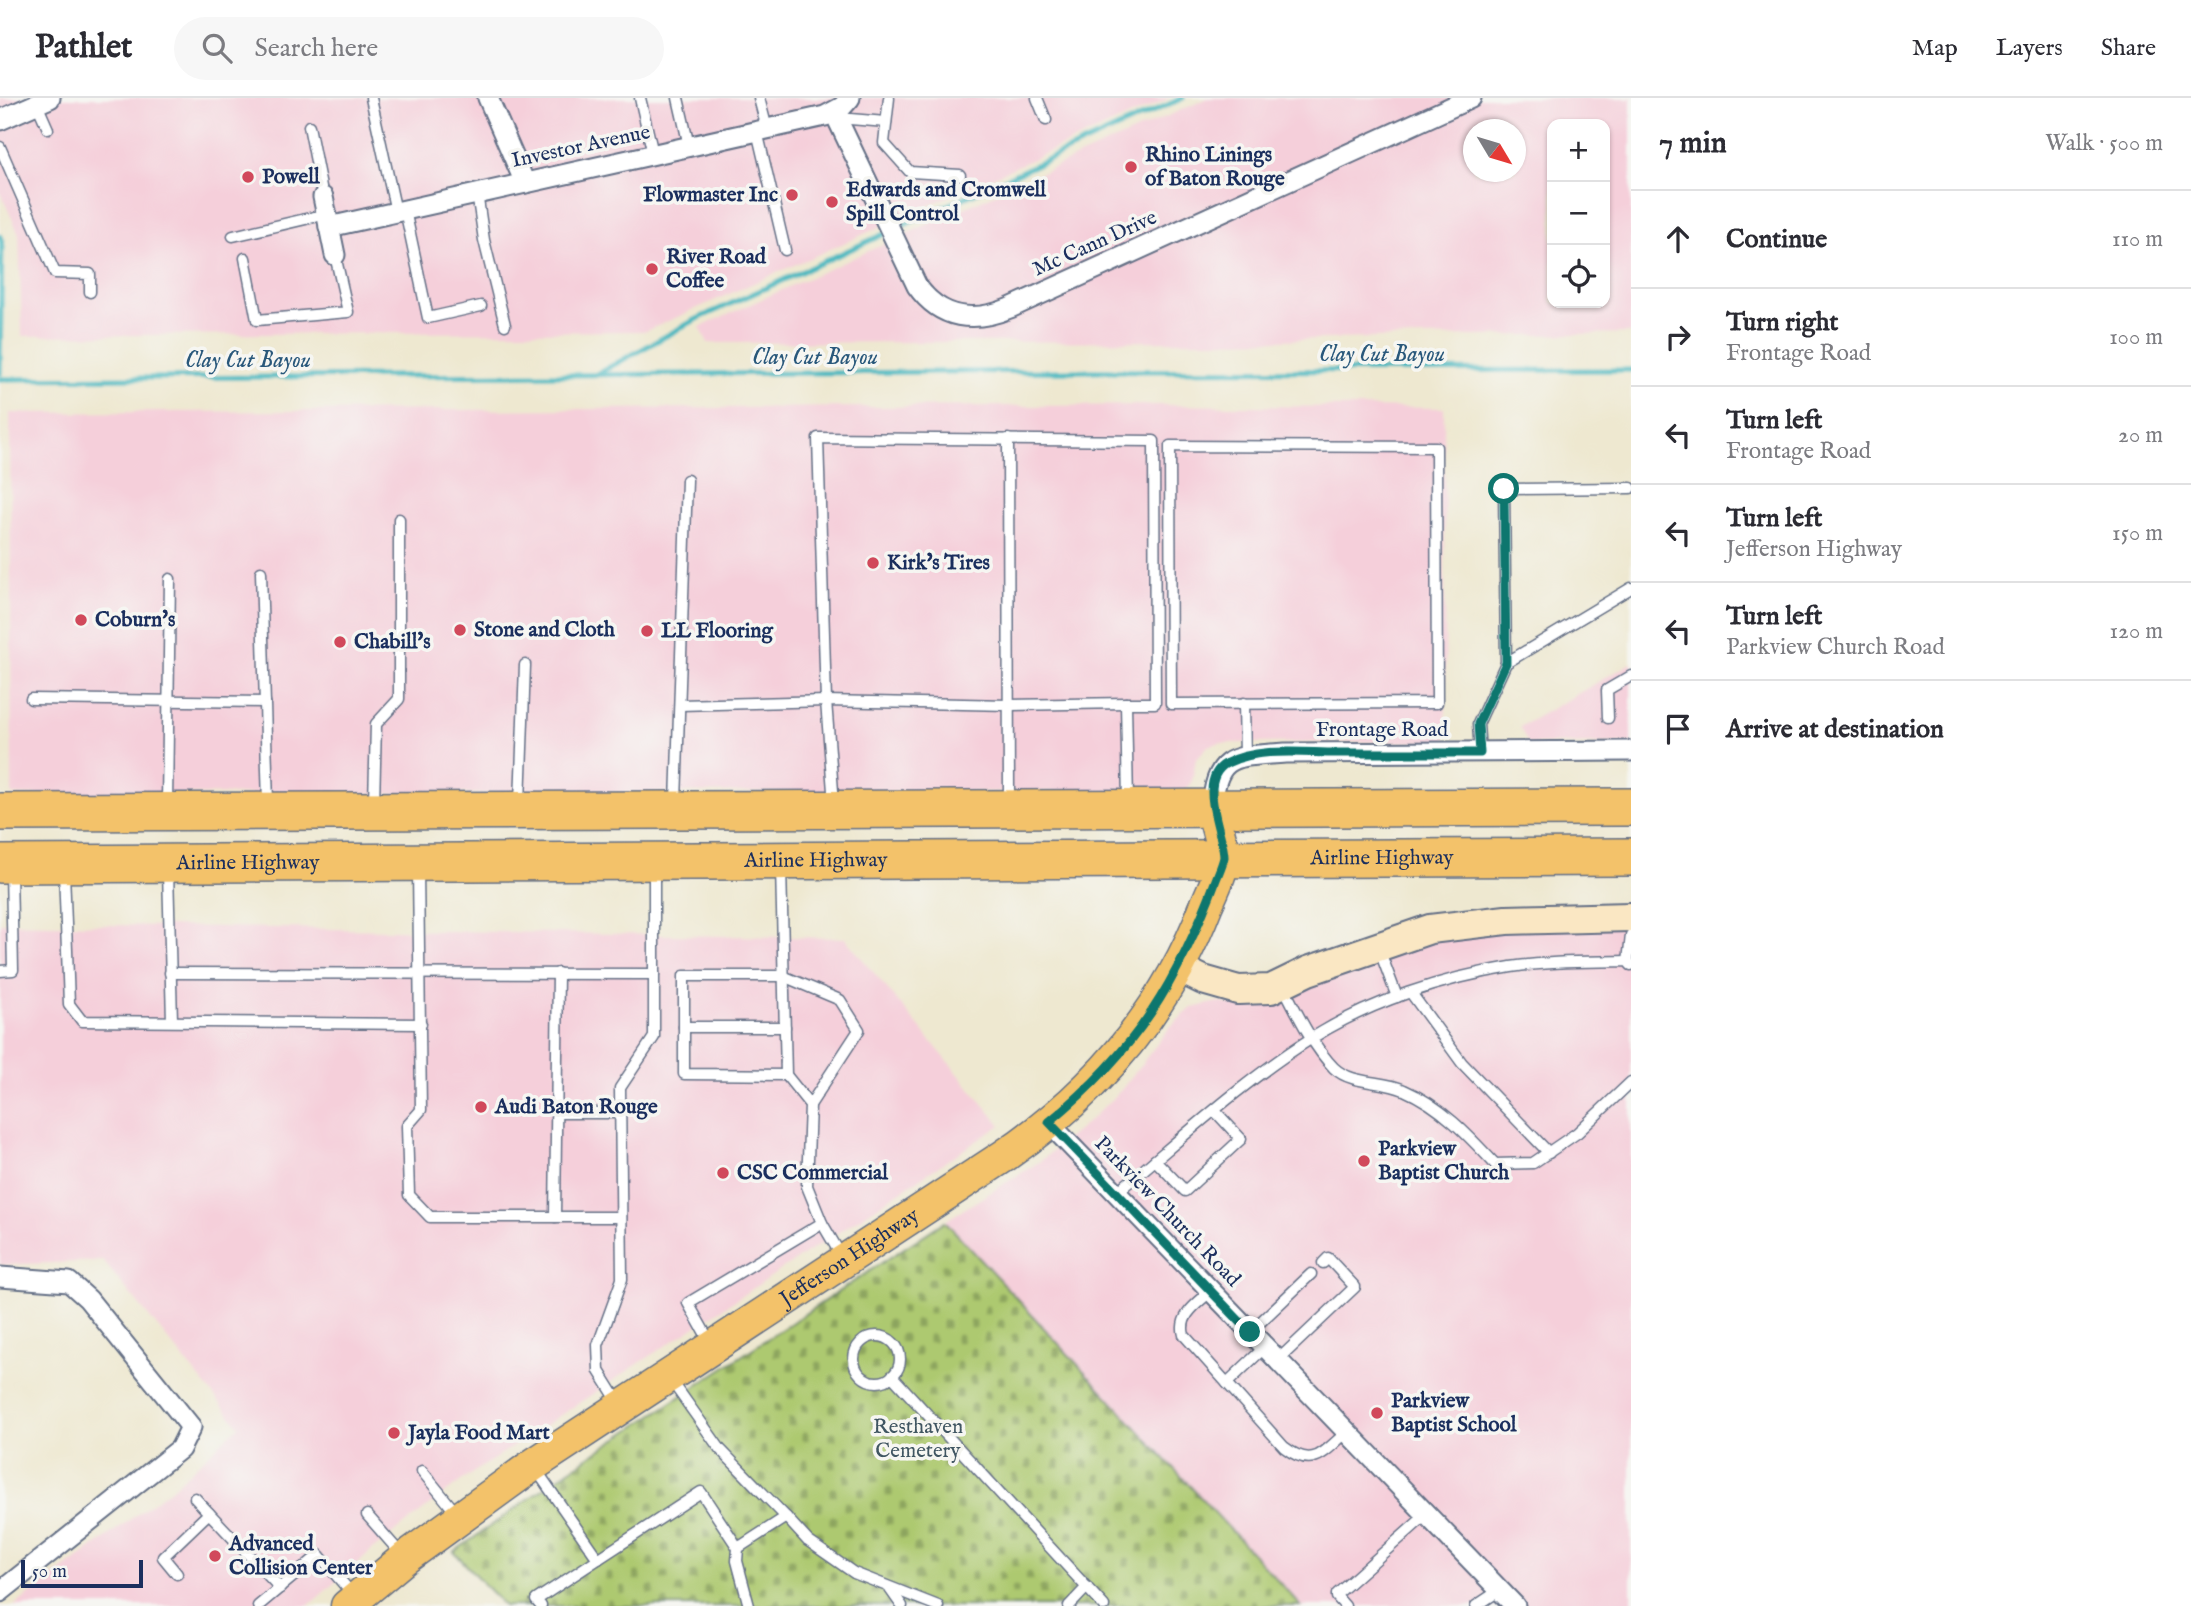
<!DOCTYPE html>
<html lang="en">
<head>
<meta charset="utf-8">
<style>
	body { margin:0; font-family:"IM FELL English",serif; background:#f7f7f7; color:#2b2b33 }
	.controls { position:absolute; right:21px; top:21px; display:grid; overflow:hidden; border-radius:14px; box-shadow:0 2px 5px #0004 }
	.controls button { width:63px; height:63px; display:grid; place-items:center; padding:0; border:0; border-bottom:2px solid #e1e1e2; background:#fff; color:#2b2b33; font:35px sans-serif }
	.compass { position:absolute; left:1463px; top:21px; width:63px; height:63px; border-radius:50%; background:#fff; box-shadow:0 2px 5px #0004; rotate:128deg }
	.scale { position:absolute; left:21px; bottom:18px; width:122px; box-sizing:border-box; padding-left:7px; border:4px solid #1b2f5e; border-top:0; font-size:19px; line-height:24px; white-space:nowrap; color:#1b2f5e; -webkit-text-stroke:5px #f6f6f2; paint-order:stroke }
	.stop { position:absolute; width:21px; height:21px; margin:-16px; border:5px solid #0f766e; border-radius:50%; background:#fff }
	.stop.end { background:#0f766e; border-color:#fff; box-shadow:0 2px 7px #0008 }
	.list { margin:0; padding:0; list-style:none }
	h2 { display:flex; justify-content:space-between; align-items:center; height:91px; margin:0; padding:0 28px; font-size:30px }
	h2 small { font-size:23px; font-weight:400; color:#7c7c81 }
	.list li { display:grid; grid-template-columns:46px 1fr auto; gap:21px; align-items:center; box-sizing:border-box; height:98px; padding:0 28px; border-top:2px solid #e1e1e2 }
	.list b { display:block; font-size:26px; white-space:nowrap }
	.list p { margin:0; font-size:23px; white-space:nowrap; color:#7c7c81 }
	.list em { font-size:23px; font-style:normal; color:#7c7c81 }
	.icon { flex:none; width:38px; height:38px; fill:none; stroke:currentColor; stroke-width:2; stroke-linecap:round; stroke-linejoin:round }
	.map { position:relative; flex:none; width:1631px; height:1508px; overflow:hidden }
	header { display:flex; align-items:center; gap:42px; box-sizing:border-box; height:98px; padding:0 35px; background:#fff; border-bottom:2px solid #e1e1e2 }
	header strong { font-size:33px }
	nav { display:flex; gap:38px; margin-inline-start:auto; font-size:24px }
	.search { width:490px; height:63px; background:#f7f7f7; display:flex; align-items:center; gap:18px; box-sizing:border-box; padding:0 24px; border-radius:38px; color:#7c7c81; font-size:26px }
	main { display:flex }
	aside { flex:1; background:#fff }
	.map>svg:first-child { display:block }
</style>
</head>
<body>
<header>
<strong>Pathlet</strong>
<div class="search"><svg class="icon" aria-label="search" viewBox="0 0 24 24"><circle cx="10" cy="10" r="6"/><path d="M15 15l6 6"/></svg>Search here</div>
<nav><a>Map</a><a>Layers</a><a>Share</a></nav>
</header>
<main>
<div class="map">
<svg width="1631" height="1508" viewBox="0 0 1631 1508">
	<defs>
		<pattern id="cemetery-stones" width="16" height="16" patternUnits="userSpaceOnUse" patternTransform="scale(1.75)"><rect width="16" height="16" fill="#adc96f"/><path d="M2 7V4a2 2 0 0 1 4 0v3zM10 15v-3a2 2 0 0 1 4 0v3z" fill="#8ca45e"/></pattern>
	</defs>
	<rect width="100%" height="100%" fill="#f6f6f2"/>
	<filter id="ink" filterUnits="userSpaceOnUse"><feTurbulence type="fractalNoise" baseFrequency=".0143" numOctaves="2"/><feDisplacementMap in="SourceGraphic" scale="14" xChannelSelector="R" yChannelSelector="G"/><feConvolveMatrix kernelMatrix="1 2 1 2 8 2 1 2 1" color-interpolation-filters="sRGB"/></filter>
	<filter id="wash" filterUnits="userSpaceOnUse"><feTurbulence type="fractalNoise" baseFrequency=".00686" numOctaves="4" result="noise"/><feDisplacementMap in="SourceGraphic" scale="28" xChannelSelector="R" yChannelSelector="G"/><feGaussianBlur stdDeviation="1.57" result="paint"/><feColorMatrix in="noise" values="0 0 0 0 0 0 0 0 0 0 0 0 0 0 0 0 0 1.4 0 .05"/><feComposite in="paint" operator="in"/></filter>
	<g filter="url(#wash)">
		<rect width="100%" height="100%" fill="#eee8d0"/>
		<g fill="#f5cfda" fill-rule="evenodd">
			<polygon points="0,0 1170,0 646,233 22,238 19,136 0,94"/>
			<path d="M1208 0H1631V235L1221 243 708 245 700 229ZM1552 26H1605V205H1552ZM1474 32H1516V74H1474Z"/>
			<polygon points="1159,307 1444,310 1446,644 1219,645 1208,648 1196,661 1192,683 1185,693 12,697 10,315"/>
			<polygon points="1631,565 1631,645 1528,646 1520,629"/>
			<polygon points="0,825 845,840 1001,1027 465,1380 372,1452 308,1508 14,1508 171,1391 239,1328 103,1163 0,1167"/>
			<polygon points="1631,826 1631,1508 1301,1508 945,1123 1039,1064 1087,1025 1121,992 1171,928 1192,910 1218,904 1249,910 1263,908 1315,884 1453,835"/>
		</g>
		<polygon fill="url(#cemetery-stones)" stroke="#647c66" stroke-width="2" points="945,1123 1301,1508 504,1508 454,1454 571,1371"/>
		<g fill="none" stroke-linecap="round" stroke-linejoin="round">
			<g stroke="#49b8c0" stroke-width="5">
				<polyline points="0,138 2,143 0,276"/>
				<polyline points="597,276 695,222 1183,0"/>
				<polyline points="0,281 1081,273 1631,272"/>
			</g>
		</g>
	</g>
	<g filter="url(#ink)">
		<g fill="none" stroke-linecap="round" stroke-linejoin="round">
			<defs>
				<g id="lane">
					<polyline points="371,0 396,114"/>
					<polyline points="640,0 653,56"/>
					<polyline points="678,0 689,48"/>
					<polyline points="759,0 767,31"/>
					<polyline points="889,0 884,45 910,74 960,77"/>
					<polyline points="1037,0 1046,22"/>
					<polyline points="37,6 48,31"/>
					<polyline points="838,20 886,24"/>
					<polyline points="309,28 323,99"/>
					<polyline points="757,33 785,152"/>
					<polyline points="0,49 55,175 90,176 90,194"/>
					<polyline points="477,95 484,142 505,227"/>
					<polyline points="405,112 428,220 481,208"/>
					<polyline points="233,138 327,116"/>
					<polyline points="245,160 257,222 348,214 335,157"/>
					<polyline points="1008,341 1009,704"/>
					<polygon points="1170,348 1436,349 1437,605 1171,606"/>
					<polyline points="261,474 268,705"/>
					<polyline points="1506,565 1631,490"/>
					<polyline points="31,601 265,604"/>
					<polyline points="1244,605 1245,659"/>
					<polyline points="680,607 826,603 1009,607 1126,605"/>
					<polyline points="1608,620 1607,592 1631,578"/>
					<polyline points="1480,655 1478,626 1506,565 1504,391 1631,390"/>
					<polyline points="676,704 687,382"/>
					<polyline points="374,705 376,626 399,601 399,421"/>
					<polyline points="520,705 525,567"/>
					<polyline points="167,706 170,481"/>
					<polyline points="834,706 826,603 818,340 1154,343 1155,605 1126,605 1128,704"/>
					<polyline points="781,769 786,977 810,1007 807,1088 822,1125"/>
					<polyline points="418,772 421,1012 407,1028 409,1097 430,1119 621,1119"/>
					<polyline points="64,773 69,906 82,923 421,926"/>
					<polyline points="168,773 172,923"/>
					<polyline points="1379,851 1397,899"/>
					<polyline points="1628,863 1631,837"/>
					<polyline points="0,873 13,872 11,773"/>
					<polyline points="170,875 654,876"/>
					<path d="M1283 888C1297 915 1312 947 1334 970 1352 987 1383 982 1404 992 1441 1008 1468 1037 1495 1066L1533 1065 1577 1035 1631 984"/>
					<polyline points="1411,895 1462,965 1549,1055"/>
					<polyline points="684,929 785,929"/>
					<polyline points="786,977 684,976 684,878 783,878 840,902 859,932 810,1007"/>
					<polyline points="556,1015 620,1015"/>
					<polyline points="1155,1062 1185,1093 1241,1041 1215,1013"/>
					<path d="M1116 1095C1180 1042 1242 984 1312 940 1371 903 1443 880 1511 869 1550 863 1589 864 1628 863L1631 867"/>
					<polyline points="555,1119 558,875"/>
					<path d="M1211 1193C1198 1205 1178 1217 1184 1237L1284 1349C1314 1372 1323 1354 1347 1334"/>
					<polyline points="1250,1234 1311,1176"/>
					<circle cx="877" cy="1261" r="23"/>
					<polyline points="710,1244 688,1205 822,1125 842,1159"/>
					<polyline points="1278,1262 1355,1189 1328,1160 1323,1165"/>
					<polyline points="892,1278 1104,1508"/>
					<polyline points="1227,1285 1265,1249"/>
					<polyline points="619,1305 599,1273 598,1247 622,1181 620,990 654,939 654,770"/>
					<polyline points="535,1370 598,1461 701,1394 738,1450 786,1419 720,1351 671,1282"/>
					<polyline points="422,1373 457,1416"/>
					<polyline points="195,1400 209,1415"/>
					<polyline points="367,1417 402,1457"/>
					<polyline points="786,1419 808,1443 854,1475 938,1508"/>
					<polyline points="738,1450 737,1463 749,1508"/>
					<polyline points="177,1476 163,1459 209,1415 280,1490"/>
					<polyline points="890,1491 902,1508"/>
					<polyline points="258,1508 319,1457 353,1497"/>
					<polyline points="541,1508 536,1502 598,1461"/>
					<polyline points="1069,1508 1087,1489"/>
					<polyline points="1345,1508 1337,1499 1337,1496 1427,1416"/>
					<polyline points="1476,1508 1500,1492"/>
				</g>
				<g id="street">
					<polyline points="488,0 525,85"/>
					<path d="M834 14 917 188C941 222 974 225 1010 210L1471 0"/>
					<polyline points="0,22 50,0"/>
					<polyline points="323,99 335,157"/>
					<polyline points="329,129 825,18 842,9 850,0"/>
					<path d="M1212 711C1216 654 1235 659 1285 655L1631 653"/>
					<polyline points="1049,1025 1515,1508"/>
					<polyline points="0,1179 69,1184 88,1201 191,1329 180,1351 0,1494"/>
				</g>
				<polyline id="secondary" points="1179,870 1203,882 1238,892 1271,891 1308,873 1430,831 1506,822 1631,819"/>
				<g id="primary">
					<path id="s1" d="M347 1508 405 1460 533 1367 1004 1058C1096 995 1166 913 1206 808 1211 796 1224 770 1223 758 1222 743 1216 726 1212 711"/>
				</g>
				<g id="highway">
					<polyline points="0,714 1631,709"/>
					<path id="s2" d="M0 766 1631 759"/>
				</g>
			</defs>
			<use href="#lane" stroke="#657086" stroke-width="13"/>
			<use href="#street" stroke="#657086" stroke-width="23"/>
			<use href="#secondary" stroke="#657086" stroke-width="32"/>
			<use href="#primary" stroke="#657086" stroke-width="35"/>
			<use href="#highway" stroke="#657086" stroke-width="40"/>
			<use href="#lane" stroke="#fff" stroke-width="10"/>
			<use href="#street" stroke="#fff" stroke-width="19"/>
			<use href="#secondary" stroke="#fae7c3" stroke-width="28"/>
			<use href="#primary" stroke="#f3c26a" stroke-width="32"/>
			<use href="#highway" stroke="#f3c26a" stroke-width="37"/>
		</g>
	</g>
	<g fill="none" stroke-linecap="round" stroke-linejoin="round" filter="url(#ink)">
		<path stroke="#0f766e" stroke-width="9" d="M1250 1234 1049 1024C1137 952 1178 884 1217 779 1219 774 1223 765 1224 759 1224 736 1195 682 1227 665 1259 649 1302 655 1337 655 1385 655 1432 655 1480 655L1478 626 1506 565 1504 391"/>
	</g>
	<g fill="#d1495b" stroke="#f6f6f2" stroke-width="2.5">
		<circle cx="1131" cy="69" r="7"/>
		<circle cx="248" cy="79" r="7"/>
		<circle cx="792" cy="97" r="7"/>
		<circle cx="832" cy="104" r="7"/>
		<circle cx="652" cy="171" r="7"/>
		<circle cx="873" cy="465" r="7"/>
		<circle cx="81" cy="522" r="7"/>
		<circle cx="460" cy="532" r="7"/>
		<circle cx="647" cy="533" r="7"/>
		<circle cx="340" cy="544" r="7"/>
		<circle cx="481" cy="1009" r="7"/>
		<circle cx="1364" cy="1063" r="7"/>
		<circle cx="723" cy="1075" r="7"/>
		<circle cx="1377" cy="1315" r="7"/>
		<circle cx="394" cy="1335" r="7"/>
		<circle cx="215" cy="1458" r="7"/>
	</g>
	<g text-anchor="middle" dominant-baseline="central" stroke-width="7" stroke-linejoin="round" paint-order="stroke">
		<g font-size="21" fill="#1b2f5e" stroke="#f6f6f2">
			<text transform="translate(581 49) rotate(-12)">Investor Avenue</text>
			<text transform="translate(1095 146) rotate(-24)">Mc Cann Drive</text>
			<text x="1382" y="632">Frontage Road</text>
			<text stroke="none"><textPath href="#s2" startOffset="1382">Airline Highway</textPath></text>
			<text stroke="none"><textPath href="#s2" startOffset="816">Airline Highway</textPath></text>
			<text stroke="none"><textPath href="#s2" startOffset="248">Airline Highway</textPath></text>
			<text transform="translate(1167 1114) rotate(46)">Parkview Church Road</text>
			<text stroke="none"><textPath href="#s1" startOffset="612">Jefferson Highway</textPath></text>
		</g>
		<g font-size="21" font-weight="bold" fill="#1b2f5e" stroke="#f6f6f2" text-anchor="start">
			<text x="1145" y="57">Rhino Linings<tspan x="1145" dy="24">of Baton Rouge</tspan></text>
			<text x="262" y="79">Powell</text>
			<text x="846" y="92">Edwards and Cromwell<tspan x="846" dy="24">Spill Control</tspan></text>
			<text x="778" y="97" text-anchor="end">Flowmaster Inc</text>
			<text x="666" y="159">River Road<tspan x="666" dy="24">Coffee</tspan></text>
			<text x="887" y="465">Kirk's Tires</text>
			<text x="95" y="522">Coburn's</text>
			<text x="474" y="532">Stone and Cloth</text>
			<text x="661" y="533">LL Flooring</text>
			<text x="354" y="544">Chabill's</text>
			<text x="495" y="1009">Audi Baton Rouge</text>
			<text x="1378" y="1051">Parkview<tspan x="1378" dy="24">Baptist Church</tspan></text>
			<text x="737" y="1075">CSC Commercial</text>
			<text x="1391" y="1303">Parkview<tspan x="1391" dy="24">Baptist School</tspan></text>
			<text x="408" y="1335">Jayla Food Mart</text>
			<text x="229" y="1446">Advanced<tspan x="229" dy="24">Collision Center</tspan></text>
		</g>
		<g font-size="21" fill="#405662" stroke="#f6f6f2">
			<text x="918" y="1329">Resthaven<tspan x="918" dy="24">Cemetery</tspan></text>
		</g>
		<g font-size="23" font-style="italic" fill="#29587b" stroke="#f6f6f2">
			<text x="1382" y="256">Clay Cut Bayou</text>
			<text x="815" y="259">Clay Cut Bayou</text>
			<text x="248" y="262">Clay Cut Bayou</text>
		</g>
	</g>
</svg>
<div class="controls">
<button>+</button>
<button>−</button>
<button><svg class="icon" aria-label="locate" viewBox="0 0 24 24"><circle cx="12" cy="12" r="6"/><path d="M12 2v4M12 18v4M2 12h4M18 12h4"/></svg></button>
</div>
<svg class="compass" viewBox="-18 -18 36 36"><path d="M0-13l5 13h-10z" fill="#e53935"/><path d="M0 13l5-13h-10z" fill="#7c7c81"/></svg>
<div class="scale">50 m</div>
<div class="stop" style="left:1504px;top:391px"></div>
<div class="stop end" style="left:1250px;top:1234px"></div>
</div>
<aside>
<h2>7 min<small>Walk · 500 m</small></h2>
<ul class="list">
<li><svg class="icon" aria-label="ahead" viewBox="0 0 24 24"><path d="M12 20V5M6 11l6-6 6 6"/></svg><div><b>Continue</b></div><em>110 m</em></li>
<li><svg class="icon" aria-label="right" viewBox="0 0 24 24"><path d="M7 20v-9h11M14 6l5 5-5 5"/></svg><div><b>Turn right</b><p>Frontage Road</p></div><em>100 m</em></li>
<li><svg class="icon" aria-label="left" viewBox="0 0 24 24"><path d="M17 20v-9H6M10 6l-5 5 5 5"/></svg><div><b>Turn left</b><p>Frontage Road</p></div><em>20 m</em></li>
<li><svg class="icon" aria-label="left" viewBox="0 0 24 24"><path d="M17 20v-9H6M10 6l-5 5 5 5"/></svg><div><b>Turn left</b><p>Jefferson Highway</p></div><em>150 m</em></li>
<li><svg class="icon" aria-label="left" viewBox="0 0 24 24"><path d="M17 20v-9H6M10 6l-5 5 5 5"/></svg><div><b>Turn left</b><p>Parkview Church Road</p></div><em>120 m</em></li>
<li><svg class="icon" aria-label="arrive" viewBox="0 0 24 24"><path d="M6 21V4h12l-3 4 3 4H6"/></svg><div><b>Arrive at destination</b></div></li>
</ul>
</aside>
</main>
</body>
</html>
